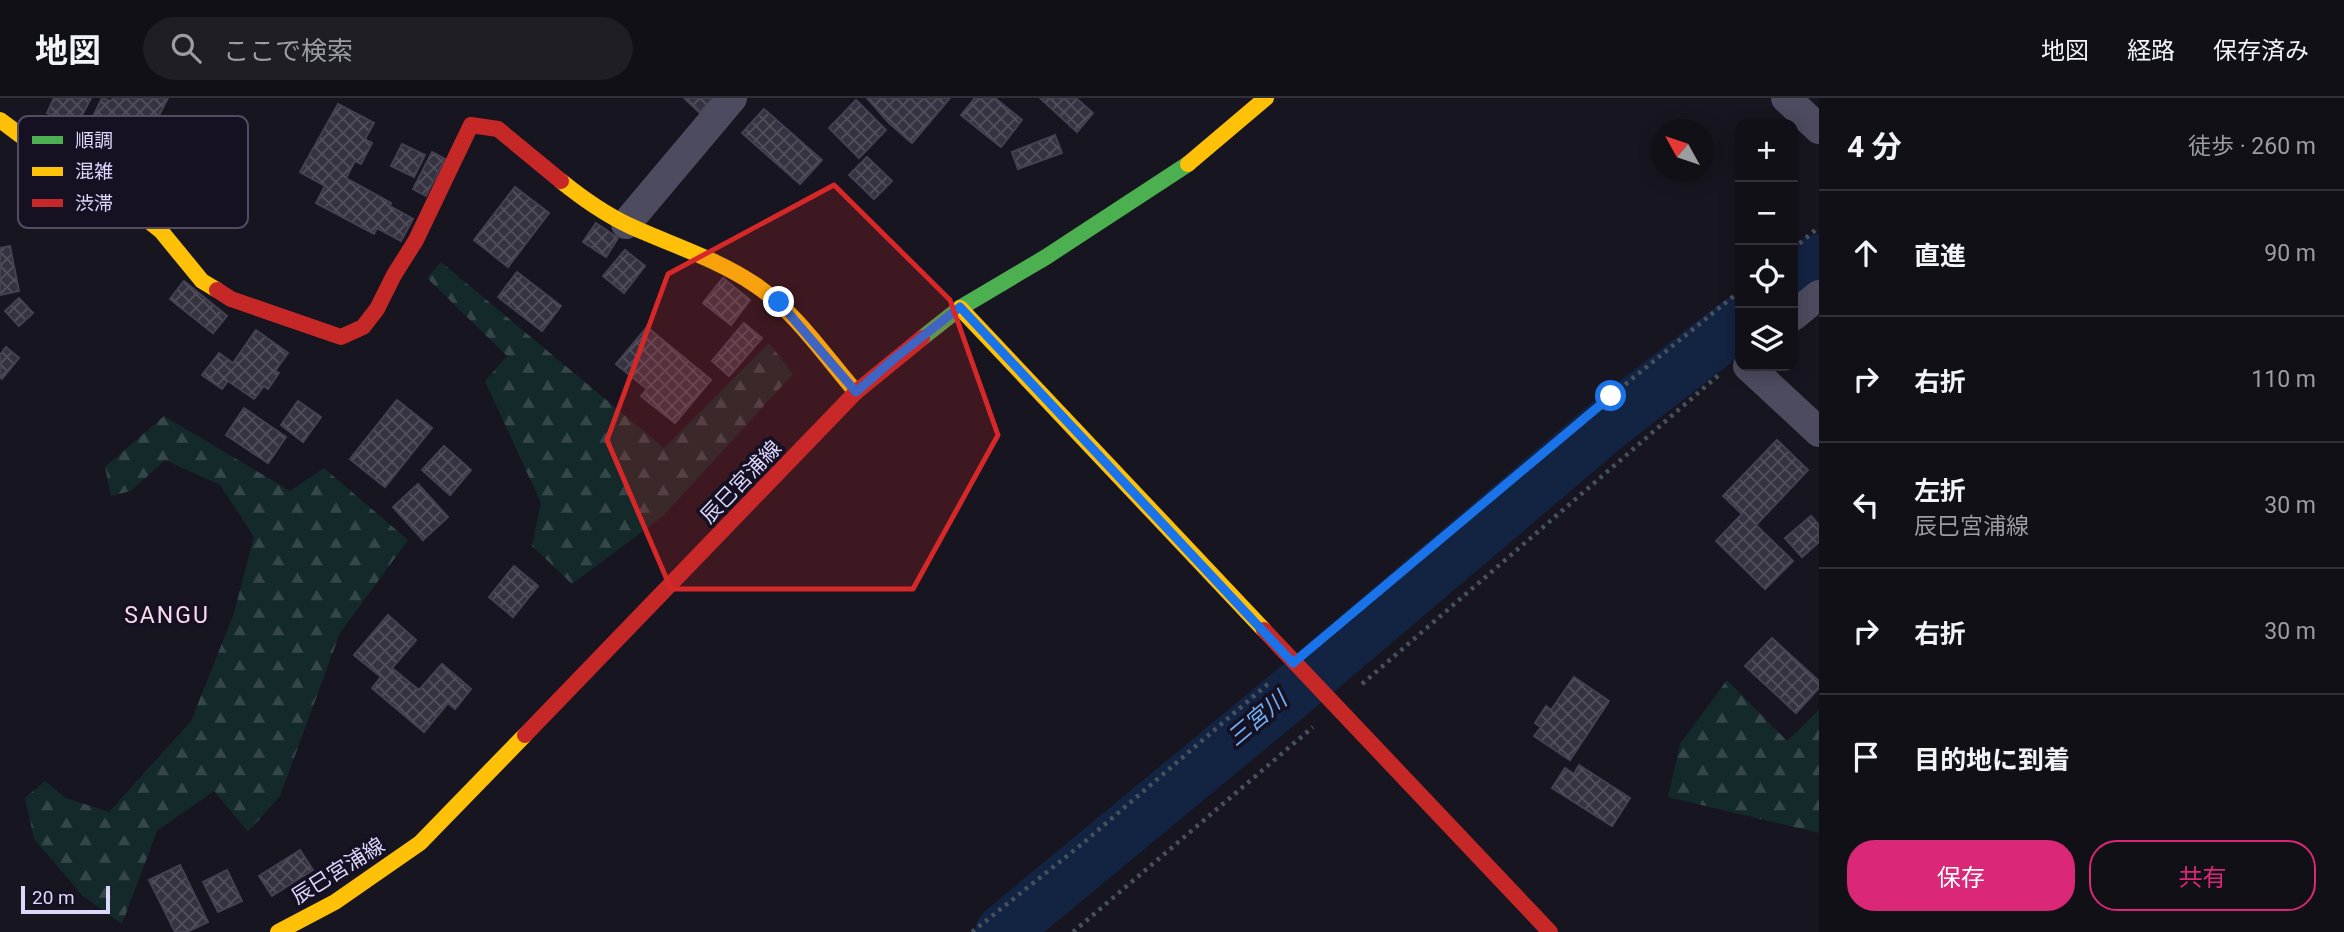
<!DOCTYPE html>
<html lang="ja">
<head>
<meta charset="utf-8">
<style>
	body { margin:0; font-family:Roboto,"Noto Sans JP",sans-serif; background:#1e1e24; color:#f1f3f6 }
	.controls { position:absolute; right:21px; top:21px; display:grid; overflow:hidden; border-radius:14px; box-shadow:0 4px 18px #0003 }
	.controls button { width:63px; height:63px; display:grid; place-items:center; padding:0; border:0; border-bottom:2px solid #303036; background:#111017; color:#f1f3f6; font:35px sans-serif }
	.compass { position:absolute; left:1651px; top:21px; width:63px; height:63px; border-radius:50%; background:#111017; box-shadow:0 4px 18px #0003; rotate:310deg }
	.scale { position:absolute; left:21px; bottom:18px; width:89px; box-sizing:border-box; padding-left:7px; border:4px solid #dcd7fb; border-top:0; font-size:19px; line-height:24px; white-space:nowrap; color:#dcd7fb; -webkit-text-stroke:5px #151123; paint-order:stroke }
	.stop { position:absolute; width:21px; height:21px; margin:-16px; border:5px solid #1a73e8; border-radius:50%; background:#fff }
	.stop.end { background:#1a73e8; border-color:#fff; box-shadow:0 2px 7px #0008 }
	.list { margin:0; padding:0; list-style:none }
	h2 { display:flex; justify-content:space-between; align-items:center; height:91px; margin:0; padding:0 28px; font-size:30px }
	h2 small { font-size:23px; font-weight:400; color:#9c9da1 }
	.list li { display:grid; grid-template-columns:46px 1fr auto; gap:21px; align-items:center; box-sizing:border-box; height:126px; padding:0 28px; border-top:2px solid #303036 }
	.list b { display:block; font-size:26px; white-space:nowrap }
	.list p { margin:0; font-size:23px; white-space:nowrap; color:#9c9da1 }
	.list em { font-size:23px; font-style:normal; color:#9c9da1 }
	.actions { display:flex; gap:14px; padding:21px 28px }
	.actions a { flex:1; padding:16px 0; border:2px solid #db2777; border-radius:28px; text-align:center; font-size:24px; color:#db2777 }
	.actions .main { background:#db2777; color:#fff }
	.icon { flex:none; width:38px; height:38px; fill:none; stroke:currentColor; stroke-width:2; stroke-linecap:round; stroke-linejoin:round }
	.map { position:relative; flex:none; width:1819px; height:834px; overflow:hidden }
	header { display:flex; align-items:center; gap:42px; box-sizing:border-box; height:98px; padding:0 35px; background:#111017; border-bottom:2px solid #303036 }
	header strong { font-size:33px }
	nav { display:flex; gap:38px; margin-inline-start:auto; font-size:24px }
	.search { width:490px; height:63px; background:#1e1e24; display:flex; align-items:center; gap:18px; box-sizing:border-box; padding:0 24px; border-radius:38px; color:#9c9da1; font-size:26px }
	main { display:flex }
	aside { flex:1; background:#111017 }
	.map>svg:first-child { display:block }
</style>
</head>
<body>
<header>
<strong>地図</strong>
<div class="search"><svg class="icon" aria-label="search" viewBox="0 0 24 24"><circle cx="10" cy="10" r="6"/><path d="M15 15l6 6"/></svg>ここで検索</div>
<nav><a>地図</a><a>経路</a><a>保存済み</a></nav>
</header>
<main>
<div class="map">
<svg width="1819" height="834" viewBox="0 0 1819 834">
	<defs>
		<pattern id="forest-firs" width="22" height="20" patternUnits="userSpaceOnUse" patternTransform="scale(1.75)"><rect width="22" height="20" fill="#14292a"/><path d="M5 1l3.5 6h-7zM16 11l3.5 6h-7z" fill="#36474a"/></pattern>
		<pattern id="building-cross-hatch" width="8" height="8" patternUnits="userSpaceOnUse" patternTransform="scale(1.75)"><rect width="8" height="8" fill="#363341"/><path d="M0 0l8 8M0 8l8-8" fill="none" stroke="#52505d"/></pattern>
	</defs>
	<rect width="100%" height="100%" fill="#17151f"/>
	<g fill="url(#forest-firs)">
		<polygon points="441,164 664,350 769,245 793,276 663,418 572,486 532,448 541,405 485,283 507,258 427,180"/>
		<polygon points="164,318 290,393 324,370 408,442 340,535 280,698 248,734 214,693 157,733 122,826 83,798 34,741 25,700 45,683 66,700 109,714 191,623 234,515 254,439 220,387 165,362 131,393 111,398 105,369"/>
		<polygon points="1727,582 1787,643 1819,612 1819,735 1668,699 1680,646"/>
	</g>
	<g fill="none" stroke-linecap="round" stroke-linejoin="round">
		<g stroke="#132342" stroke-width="54">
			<polyline points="1793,184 1819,163"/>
			<polyline points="1002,834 1298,589 1608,326 1740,224"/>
		</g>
	</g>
	<g fill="url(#building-cross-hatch)" stroke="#444152" stroke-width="2">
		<polygon points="54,0 91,0 76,29 47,15"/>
		<polygon points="102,0 111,3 113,0 168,0 156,23 161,25 149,49 145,47 135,68 82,41"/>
		<polygon points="684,0 714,0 700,15"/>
		<polygon points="867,0 950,0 912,45 889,25"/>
		<polygon points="975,0 995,0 1022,22 1001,49 961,17"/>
		<polygon points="1040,0 1076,0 1093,15 1077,34"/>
		<polygon points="856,2 886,32 859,60 829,30"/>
		<polygon points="338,6 374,25 365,41 372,45 361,66 355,63 346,80 391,105 390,108 413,121 401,143 377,130 374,136 316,105 325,88 300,74"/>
		<polygon points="764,11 822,62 800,86 742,35"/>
		<polygon points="1055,37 1062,55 1018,71 1012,54"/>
		<polygon points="402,46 425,57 414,79 391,68"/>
		<polygon points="432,54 445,61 426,98 413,91"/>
		<polygon points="867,59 892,83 874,101 849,77"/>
		<polygon points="515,89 549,115 508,169 474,142"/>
		<polygon points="596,125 618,140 606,159 583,144"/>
		<polygon points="10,148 19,193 0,197 0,150"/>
		<polygon points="625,152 645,168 624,195 603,178"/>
		<polygon points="517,174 561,208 542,233 498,199"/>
		<polygon points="723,180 750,202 731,227 703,205"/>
		<polygon points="184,183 227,218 213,235 170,201"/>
		<polygon points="19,200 33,215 19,228 5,213"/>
		<polygon points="744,225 762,240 729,278 712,263"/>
		<polygon points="647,229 711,282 675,325 641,298 647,291 616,266"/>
		<polygon points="256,232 288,255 275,273 279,275 268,291 264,288 254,301 228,283 222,291 202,277 219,255 233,265"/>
		<polygon points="6,249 19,260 2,281 0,279 0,257"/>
		<polygon points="397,302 432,330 385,389 350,361"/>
		<polygon points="298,303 321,319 303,344 281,327"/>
		<polygon points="244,310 286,339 268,365 226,337"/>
		<polygon points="1777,342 1808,372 1756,427 1793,463 1765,491 1716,443 1742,416 1723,398"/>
		<polygon points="444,348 471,372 450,397 422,372"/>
		<polygon points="418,386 448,419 423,442 393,409"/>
		<polygon points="1811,418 1819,427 1819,444 1802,459 1785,440"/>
		<polygon points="514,468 538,488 513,519 489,499"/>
		<polygon points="388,517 416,542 392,570 419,592 442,566 471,591 455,611 448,605 424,634 372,590 381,579 354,557"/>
		<polygon points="1772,540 1819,583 1819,590 1796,615 1745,568"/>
		<polygon points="1574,579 1609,603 1570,662 1534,638 1541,629 1535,625 1546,608 1551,612"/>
		<polygon points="1579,667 1630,700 1612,728 1552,690 1565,670 1574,676"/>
		<polygon points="300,752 313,772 272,798 259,778"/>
		<polygon points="180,767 208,824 187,834 175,834 149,782"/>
		<polygon points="227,772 242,803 218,814 203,784"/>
	</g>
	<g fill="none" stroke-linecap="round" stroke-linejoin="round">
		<g stroke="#47515e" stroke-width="4.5" stroke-dasharray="3.5 5" stroke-linecap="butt">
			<polyline points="1793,151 1819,129"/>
			<polyline points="1319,543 1611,298 1740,193"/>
			<polyline points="1362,586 1720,276"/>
			<polyline points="972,834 1082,746 1269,585"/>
			<polyline points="1073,834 1313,629"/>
		</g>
		<g stroke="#4d4b5f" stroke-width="30">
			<polyline points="1786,0 1819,31"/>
			<polyline points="626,126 732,0"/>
			<polyline points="1793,218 1819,197"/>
			<polyline points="1748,268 1819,334"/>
		</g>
		<polyline stroke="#4caf50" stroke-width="16" points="922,240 960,210 1046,159 1188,66"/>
		<g stroke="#ffc107" stroke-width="16">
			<polyline points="0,22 56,64 141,117 161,133 202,183 217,192"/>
			<polyline points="1188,66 1266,0"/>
			<path d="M561 83C582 100 603 115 628 127 669 146 715 160 754 186 795 213 824 257 856 294"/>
			<polyline points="960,210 1264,532"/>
			<polyline points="278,834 335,804 420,745 525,637"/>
		</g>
		<g stroke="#c62828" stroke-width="16">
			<polyline points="217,192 231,201 341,239 363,229 377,211 394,177 416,142 471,27 498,31 561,83"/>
			<polyline points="1264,532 1550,834"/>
			<polyline points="525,637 856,294 922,240"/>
		</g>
	</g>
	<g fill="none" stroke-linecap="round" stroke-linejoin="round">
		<polyline stroke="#1a73e8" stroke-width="9" points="779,204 856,294 895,260 960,209 1293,565 1611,298"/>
	</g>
	<path fill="#d62828" fill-opacity="0.2" stroke="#d62828" stroke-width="5" stroke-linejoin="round" d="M834 87 950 202 998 337 913 491H671L607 342 668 176Z"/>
	<g text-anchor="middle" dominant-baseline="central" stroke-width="7" stroke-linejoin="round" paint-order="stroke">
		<g font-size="21" fill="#dcd7fb" stroke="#151123">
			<text transform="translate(741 384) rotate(-46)">辰巳宮浦線</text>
			<text transform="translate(338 773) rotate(-32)">辰巳宮浦線</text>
		</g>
		<g font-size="23" letter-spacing="2" fill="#fbd9ed" stroke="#151123">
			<text x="167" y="517">SANGU</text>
		</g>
		<g font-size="23" font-style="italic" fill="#6faff1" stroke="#151123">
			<text transform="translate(1257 621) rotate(-40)">三宮川</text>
		</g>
	</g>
	<rect x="18" y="18" width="230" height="112" rx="10" fill="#151123" stroke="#514c64" stroke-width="2"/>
	<rect x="32" y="38" width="31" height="8" fill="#4caf50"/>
	<rect x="32" y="69" width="31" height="9" fill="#ffc107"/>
	<rect x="32" y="101" width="31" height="8" fill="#c62828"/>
	<g font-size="19" fill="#dcd7fb">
		<text x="75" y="49">順調</text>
		<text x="75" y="80">混雑</text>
		<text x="75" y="112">渋滞</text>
	</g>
</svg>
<div class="controls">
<button>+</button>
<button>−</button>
<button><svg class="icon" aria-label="locate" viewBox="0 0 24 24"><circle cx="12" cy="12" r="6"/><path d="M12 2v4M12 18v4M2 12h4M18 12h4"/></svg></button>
<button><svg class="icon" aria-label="layers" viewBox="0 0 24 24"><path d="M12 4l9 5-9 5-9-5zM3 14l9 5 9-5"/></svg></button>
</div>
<svg class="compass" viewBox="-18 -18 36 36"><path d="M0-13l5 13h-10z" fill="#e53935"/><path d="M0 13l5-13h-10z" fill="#9c9da1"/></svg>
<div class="scale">20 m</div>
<div class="stop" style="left:1611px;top:298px"></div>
<div class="stop end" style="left:779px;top:204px"></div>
</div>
<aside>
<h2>4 分<small>徒歩 · 260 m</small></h2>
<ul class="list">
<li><svg class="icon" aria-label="ahead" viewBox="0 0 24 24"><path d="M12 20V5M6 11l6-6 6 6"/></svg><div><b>直進</b></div><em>90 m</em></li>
<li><svg class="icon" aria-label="right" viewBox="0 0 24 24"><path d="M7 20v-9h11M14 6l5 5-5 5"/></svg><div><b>右折</b></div><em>110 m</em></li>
<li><svg class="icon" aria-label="left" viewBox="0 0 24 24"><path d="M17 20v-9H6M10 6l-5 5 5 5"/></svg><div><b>左折</b><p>辰巳宮浦線</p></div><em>30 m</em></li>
<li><svg class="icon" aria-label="right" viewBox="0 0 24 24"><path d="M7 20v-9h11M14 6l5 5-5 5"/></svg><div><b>右折</b></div><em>30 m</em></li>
<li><svg class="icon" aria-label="arrive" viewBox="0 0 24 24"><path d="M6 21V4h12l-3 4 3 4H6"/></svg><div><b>目的地に到着</b></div></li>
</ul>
<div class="actions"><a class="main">保存</a><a>共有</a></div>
</aside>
</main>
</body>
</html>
